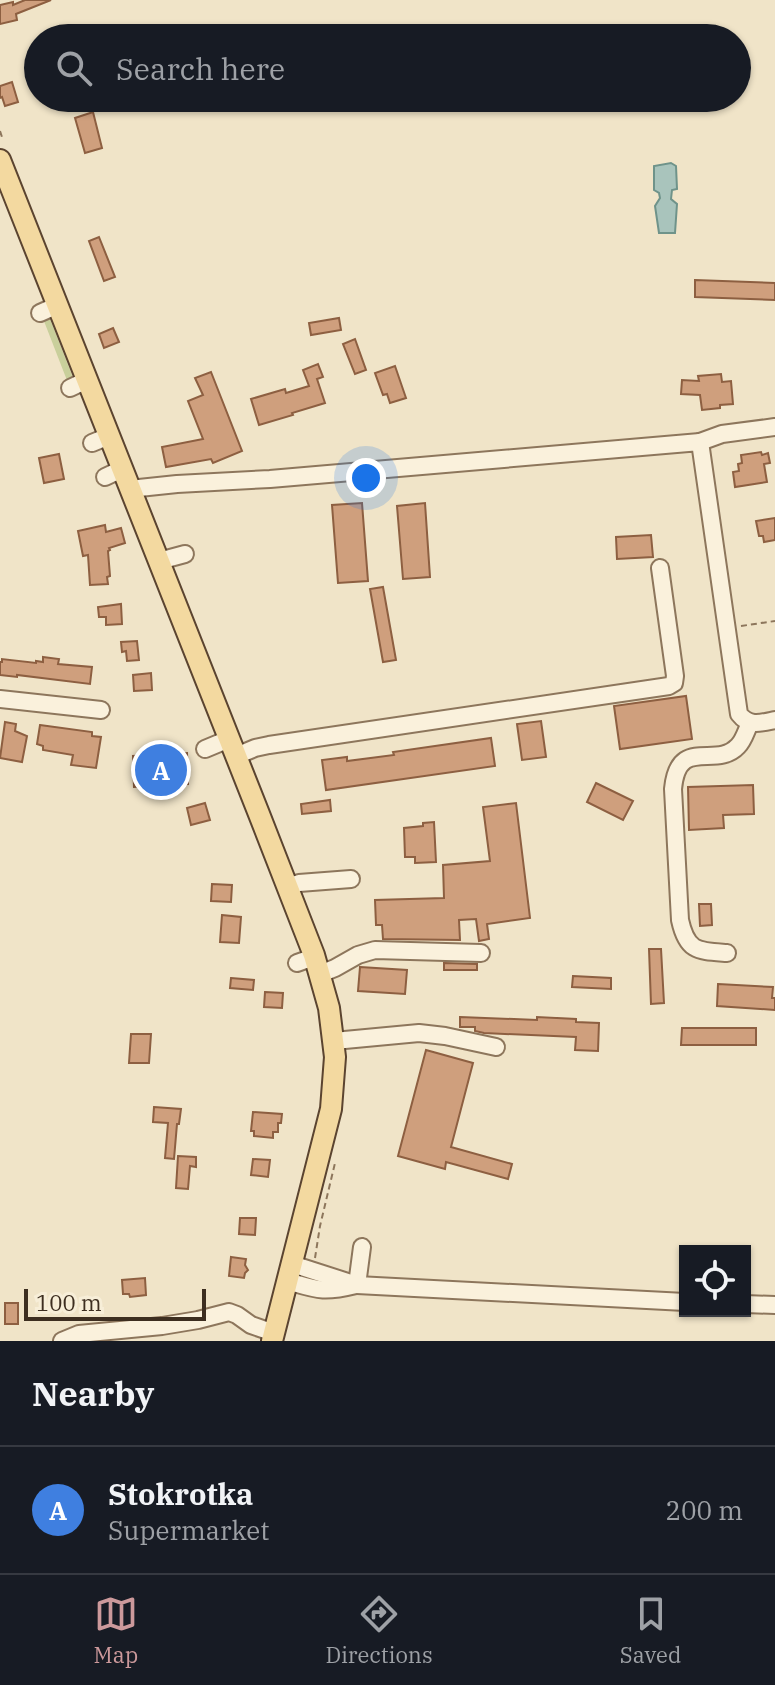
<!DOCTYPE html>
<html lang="en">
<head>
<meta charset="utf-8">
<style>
	body { margin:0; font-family:"IBM Plex Serif",serif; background:#20242c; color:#f1f3f6 }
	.controls { position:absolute; right:24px; bottom:24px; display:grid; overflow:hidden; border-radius:0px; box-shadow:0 2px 6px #0004 }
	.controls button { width:72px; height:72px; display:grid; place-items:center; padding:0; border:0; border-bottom:2px solid #363941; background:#171b24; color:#f1f3f6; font:40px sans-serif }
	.scale { position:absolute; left:24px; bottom:20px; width:182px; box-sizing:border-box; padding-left:8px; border:4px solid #3d2e20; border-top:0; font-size:22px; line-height:28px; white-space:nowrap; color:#3d2e20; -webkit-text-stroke:6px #f7eed8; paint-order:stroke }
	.you { position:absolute; left:366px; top:478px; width:28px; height:28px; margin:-20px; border:6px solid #fff; border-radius:50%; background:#1a73e8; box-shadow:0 0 0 12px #1a73e833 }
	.badge { display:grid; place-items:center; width:52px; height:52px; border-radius:50%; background:#cc999b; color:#fff; font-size:26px; font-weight:700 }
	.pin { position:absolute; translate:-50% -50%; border:4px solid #fff; box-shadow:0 2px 8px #0006 }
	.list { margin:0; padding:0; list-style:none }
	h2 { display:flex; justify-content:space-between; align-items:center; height:104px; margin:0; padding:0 32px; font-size:34px }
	h2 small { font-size:26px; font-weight:400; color:#9ea1a6 }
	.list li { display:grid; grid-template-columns:52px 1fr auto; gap:24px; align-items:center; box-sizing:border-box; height:128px; padding:0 32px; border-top:2px solid #363941 }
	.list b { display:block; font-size:30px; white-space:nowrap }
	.list p { margin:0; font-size:26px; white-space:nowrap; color:#9ea1a6 }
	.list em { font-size:26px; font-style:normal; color:#9ea1a6 }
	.icon { flex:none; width:44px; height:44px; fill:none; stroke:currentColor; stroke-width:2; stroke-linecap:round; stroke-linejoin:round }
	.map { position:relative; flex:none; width:775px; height:1341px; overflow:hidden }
	.search { position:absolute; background:#171b24; box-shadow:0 2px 6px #0004; left:24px; right:24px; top:24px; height:88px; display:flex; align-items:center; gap:20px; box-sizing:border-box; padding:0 28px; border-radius:44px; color:#9ea1a6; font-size:30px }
	.sheet { height:232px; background:#171b24 }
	nav { display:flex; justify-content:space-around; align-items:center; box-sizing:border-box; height:112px; border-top:2px solid #363941; background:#171b24; font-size:22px; color:#9ea1a6 }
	nav a { display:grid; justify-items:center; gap:4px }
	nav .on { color:#cc999b }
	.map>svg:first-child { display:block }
</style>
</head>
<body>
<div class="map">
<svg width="775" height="1341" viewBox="0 0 775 1341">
	<rect width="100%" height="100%" fill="#f0e4c8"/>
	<polygon fill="#c9cf9b" points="48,314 74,380 68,383 42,316"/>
	<polygon fill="#a9c4bc" stroke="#6f938a" stroke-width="2" points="671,163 676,166 677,189 672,190 671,199 677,204 675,233 659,233 655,206 660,198 659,193 654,190 654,166"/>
	<g fill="#cf9f7d" stroke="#8d5f41" stroke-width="2">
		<polygon points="25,0 51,0 16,14 17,20 0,24 0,5 13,2 13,5"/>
		<polygon points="12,82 18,102 5,106 2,97 0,98 0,86"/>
		<polygon points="93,112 102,148 85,153 75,118"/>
		<polygon points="99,237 115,277 104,281 89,241"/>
		<polygon points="695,280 775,283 775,300 695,297"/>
		<polygon points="339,318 341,330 311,335 309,323"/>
		<polygon points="113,328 119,342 104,348 99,334"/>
		<polygon points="355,339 366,370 355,374 343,344"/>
		<polygon points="318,364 323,377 317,379 325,403 292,413 293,415 259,425 251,399 285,389 286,393 309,386 303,370"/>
		<polygon points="395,366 406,398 390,403 387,394 383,395 375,373"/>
		<polygon points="211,372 242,451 213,463 211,459 166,467 162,447 203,439 188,401 203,395 195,378"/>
		<polygon points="721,374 722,382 731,381 733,404 720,405 720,408 702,410 700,395 681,394 682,380 699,381 698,376"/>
		<polygon points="761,452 762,455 768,453 770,463 764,464 767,482 735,487 733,472 739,471 738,464 742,463 741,455"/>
		<polygon points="59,454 64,479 44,483 39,458"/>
		<polygon points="362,503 368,581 338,583 332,505"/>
		<polygon points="425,503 430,577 403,579 397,506"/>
		<polygon points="775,518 775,540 764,542 763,536 759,536 756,521"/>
		<polygon points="105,525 106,532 121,528 125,543 109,548 110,550 108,551 110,576 107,577 108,584 90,585 88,555 83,556 78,531"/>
		<polygon points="651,535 653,557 617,559 616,537"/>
		<polygon points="383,587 396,660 383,662 370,589"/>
		<polygon points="121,604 122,624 106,625 106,617 99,617 98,607"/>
		<polygon points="137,641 139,660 127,661 126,651 122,652 121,642"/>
		<polygon points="43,657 59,659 58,664 92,667 90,684 17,675 17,677 0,675 0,662 2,662 2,659 36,663 36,661 43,662"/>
		<polygon points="151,673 152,690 134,691 133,675"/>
		<polygon points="686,696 692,739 620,749 614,706"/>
		<polygon points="541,721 546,757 522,760 517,724"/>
		<polygon points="5,722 16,724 15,731 27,736 22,762 0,758"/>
		<polygon points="40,725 92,732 92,736 101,737 96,768 71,765 73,755 43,750 43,746 37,744"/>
		<polygon points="491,738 495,766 326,790 322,760 347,757 347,761 394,755 393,752"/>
		<polygon points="187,753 188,784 134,787 133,756"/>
		<polygon points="596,783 633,801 623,820 587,802"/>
		<polygon points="753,785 754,814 723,815 724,828 689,830 688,787"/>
		<polygon points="330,800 331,811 302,814 301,804"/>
		<polygon points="205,803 210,820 191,825 187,808"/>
		<polygon points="516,803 530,918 487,924 489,939 479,941 476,919 459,920 460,940 383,939 382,925 376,925 375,900 444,898 443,865 490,861 483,807"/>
		<polygon points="434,822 436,862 415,863 415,857 405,857 404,828 423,826 423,823"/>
		<polygon points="212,884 232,885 231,902 211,901"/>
		<polygon points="699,904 711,904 712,925 700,926"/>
		<polygon points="222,915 241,917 239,943 220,942"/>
		<polygon points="649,949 661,949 664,1003 651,1004"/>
		<polygon points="444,963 477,964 477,970 444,970"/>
		<polygon points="360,967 407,970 405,994 358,991"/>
		<polygon points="573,976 611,978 611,989 572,987"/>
		<polygon points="231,978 254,980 253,990 230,988"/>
		<polygon points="718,984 773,987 772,998 775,998 775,1010 717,1006"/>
		<polygon points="265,992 283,993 282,1008 264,1007"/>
		<polygon points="460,1017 537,1020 537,1017 576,1019 576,1022 599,1023 598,1051 575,1050 576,1037 484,1033 475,1031 475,1027 460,1027"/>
		<polygon points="682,1028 756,1028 756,1045 681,1045"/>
		<polygon points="131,1034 151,1034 149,1063 129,1063"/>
		<polygon points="426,1050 473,1063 451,1147 512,1164 508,1179 446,1162 445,1169 398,1156"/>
		<polygon points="154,1107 181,1109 179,1124 177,1124 174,1159 165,1158 168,1123 153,1122"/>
		<polygon points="253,1112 282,1114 281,1123 278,1123 278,1132 273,1132 273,1138 254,1136 254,1131 251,1131"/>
		<polygon points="178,1156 196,1157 196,1167 190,1166 188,1189 176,1188"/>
		<polygon points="253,1159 270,1160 268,1177 251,1175"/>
		<polygon points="240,1218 256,1218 255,1235 239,1234"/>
		<polygon points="231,1257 246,1259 245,1265 248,1270 245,1273 244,1278 229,1276"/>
		<polygon points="145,1278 146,1295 130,1297 129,1294 123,1294 122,1280"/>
		<rect x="5" y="1303" width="13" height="21"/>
	</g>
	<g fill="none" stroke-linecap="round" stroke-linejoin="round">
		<defs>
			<g id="minor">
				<polyline points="40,313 58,305"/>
				<polyline points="70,388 87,380"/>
				<polyline points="700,442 722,434 775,427"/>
				<polyline points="92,443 109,436"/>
				<polyline points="105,477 122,469"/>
				<path d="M131 490 139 488 177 484 270 479 700 442 739 714C749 727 761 723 775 720"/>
				<polyline points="159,561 185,554"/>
				<polyline points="0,699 101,710"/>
				<polyline points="205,749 229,739"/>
				<polyline points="236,756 255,748 269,745 669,686 674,683 675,676 660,568"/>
				<polyline points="287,887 299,883 351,879"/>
				<path d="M727 953C698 951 687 952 680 920L673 789C678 735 716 770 738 746 744 740 746 731 750 723"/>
				<polyline points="297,963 314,957"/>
				<polyline points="320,974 335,968 358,955 375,950 481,953"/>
				<polyline points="334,1041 419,1033 445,1036 496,1047"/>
				<polyline points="292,1264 357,1285 685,1302"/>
				<path d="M287 1281C318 1290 323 1293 356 1285"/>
				<polyline points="357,1285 362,1247"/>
				<polyline points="745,1304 775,1305"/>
				<polyline points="62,1341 79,1334 162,1326 198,1320 229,1312 237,1315 251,1325 274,1333"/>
			</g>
			<polyline id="major" points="0,160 259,814 314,955 329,1008 335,1057 331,1109 272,1341"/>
		</defs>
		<use href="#minor" stroke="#8d765c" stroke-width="20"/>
		<use href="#major" stroke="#5b4430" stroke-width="24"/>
		<g stroke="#8d765c" stroke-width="2" stroke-dasharray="6 4" stroke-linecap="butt">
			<polyline points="0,131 2,137 0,137"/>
			<polyline points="741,626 775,621"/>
			<polyline points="315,1258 320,1226 335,1163"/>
		</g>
		<use href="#minor" stroke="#faf1dc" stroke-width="16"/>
		<use href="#major" stroke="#f3d9a0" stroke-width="20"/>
	</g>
</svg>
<div class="controls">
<button><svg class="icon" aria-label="locate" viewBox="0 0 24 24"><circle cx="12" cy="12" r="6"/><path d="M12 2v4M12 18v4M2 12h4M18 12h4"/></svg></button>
</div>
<div class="scale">100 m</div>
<div class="you"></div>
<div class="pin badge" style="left:161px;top:770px;background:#3f7fe0">A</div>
<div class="search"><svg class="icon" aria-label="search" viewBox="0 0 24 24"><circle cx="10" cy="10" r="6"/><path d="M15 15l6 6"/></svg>Search here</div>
</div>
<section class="sheet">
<h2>Nearby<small></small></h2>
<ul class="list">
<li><span class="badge" style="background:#3f7fe0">A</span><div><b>Stokrotka</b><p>Supermarket</p></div><em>200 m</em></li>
</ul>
</section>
<nav>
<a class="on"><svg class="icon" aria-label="map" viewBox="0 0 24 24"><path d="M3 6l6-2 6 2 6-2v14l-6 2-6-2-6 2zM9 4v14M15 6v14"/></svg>Map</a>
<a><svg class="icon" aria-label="directions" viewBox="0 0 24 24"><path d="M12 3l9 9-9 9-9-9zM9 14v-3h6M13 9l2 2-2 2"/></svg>Directions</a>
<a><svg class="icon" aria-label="saved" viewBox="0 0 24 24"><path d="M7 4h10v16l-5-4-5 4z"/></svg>Saved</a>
</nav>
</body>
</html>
